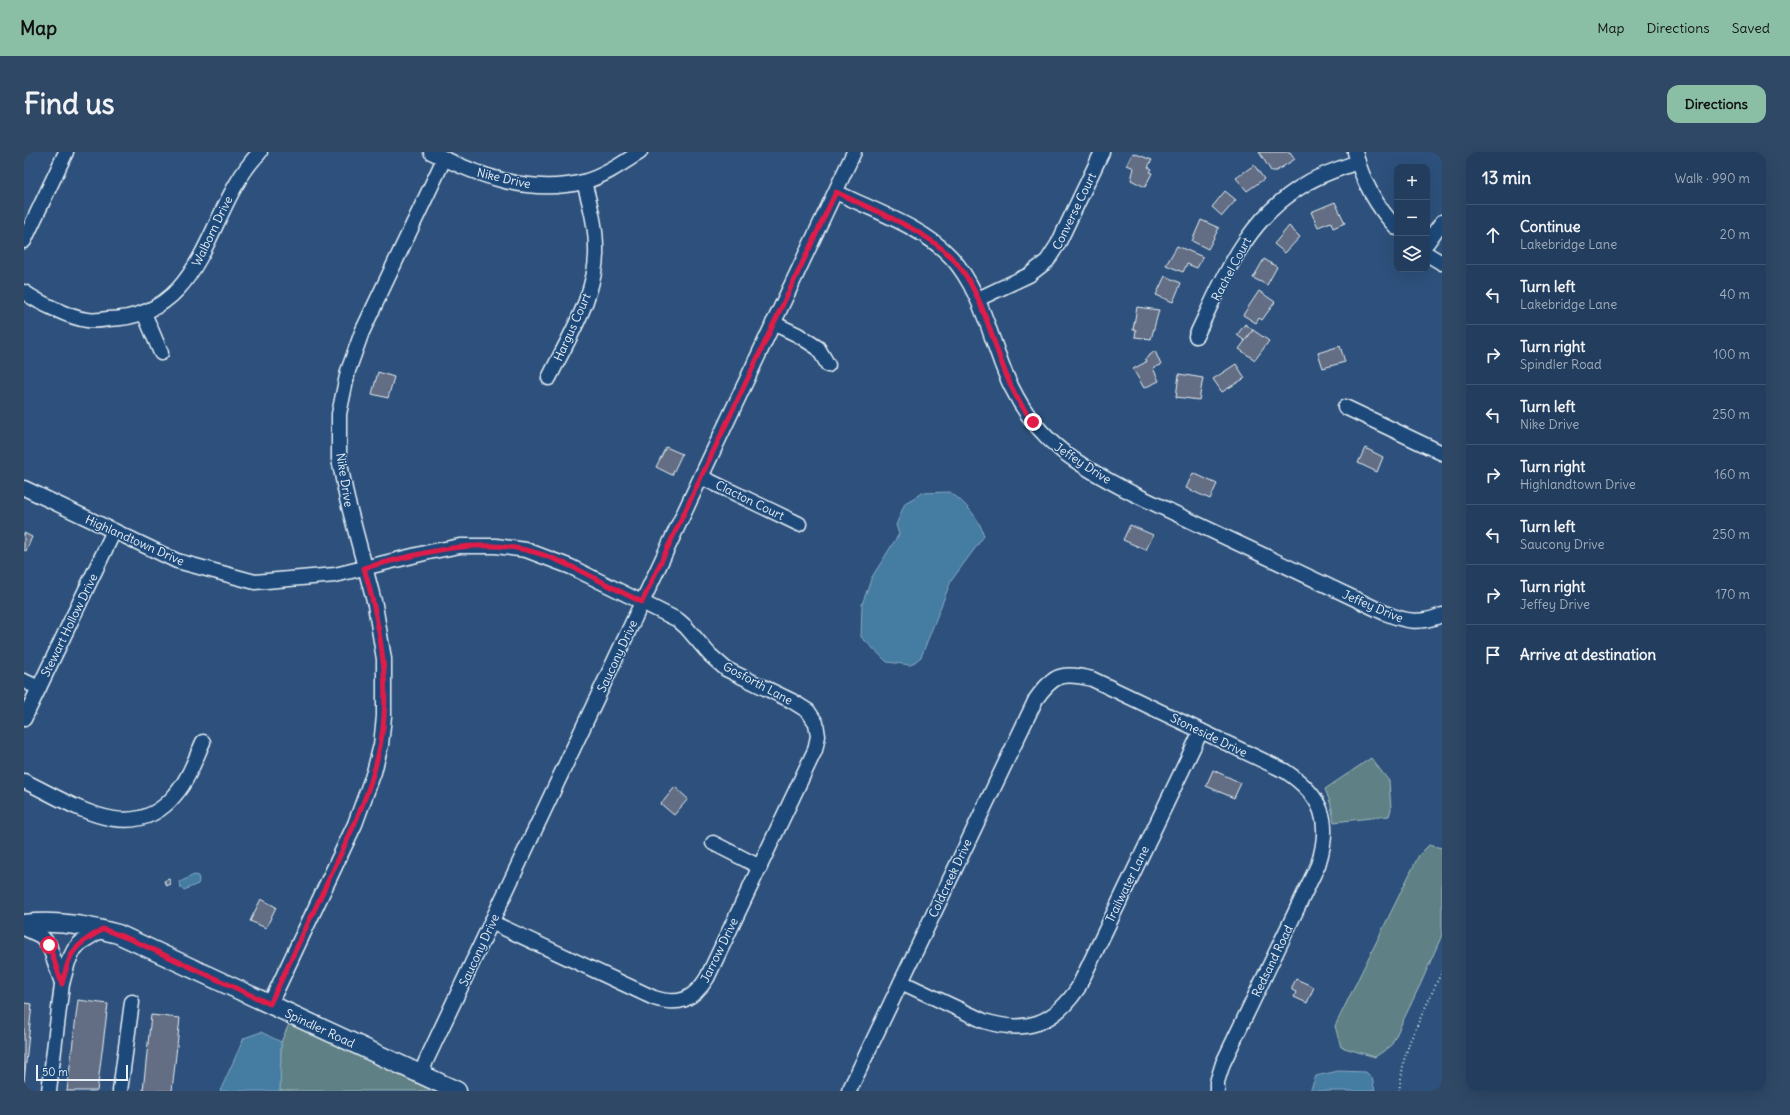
<!DOCTYPE html>
<html lang="en">
<head>
<meta charset="utf-8">
<style>
	body { margin:0; font-family:Delius,sans-serif; background:#2e4866; color:#f1f3f6 }
	.controls { position:absolute; right:12px; top:12px; display:grid; overflow:hidden; border-radius:8px; box-shadow:0 4px 16px #0002 }
	.controls button { width:36px; height:36px; display:grid; place-items:center; padding:0; border:0; border-bottom:1px solid #3f5672; background:#223d5d; color:#f1f3f6; font:20px sans-serif }
	.scale { position:absolute; left:12px; bottom:10px; width:92px; box-sizing:border-box; padding-left:4px; border:2px solid #e8f1f8; border-top:0; font-size:11px; line-height:14px; white-space:nowrap; color:#e8f1f8; -webkit-text-stroke:3px #1f4a7a; paint-order:stroke }
	.stop { position:absolute; width:12px; height:12px; margin:-9px; border:3px solid #e11d48; border-radius:50%; background:#fff }
	.stop.end { background:#e11d48; border-color:#fff; box-shadow:0 1px 4px #0008 }
	.list { margin:0; padding:0; list-style:none }
	h2 { display:flex; justify-content:space-between; align-items:center; height:52px; margin:0; padding:0 16px; font-size:17px }
	h2 small { font-size:13px; font-weight:400; color:#a2aebc }
	.list li { display:grid; grid-template-columns:26px 1fr auto; gap:12px; align-items:center; box-sizing:border-box; height:60px; padding:0 16px; border-top:1px solid #3f5672 }
	.list b { display:block; font-size:15px; white-space:nowrap }
	.list p { margin:0; font-size:13px; white-space:nowrap; color:#a2aebc }
	.list em { font-size:13px; font-style:normal; color:#a2aebc }
	.icon { flex:none; width:22px; height:22px; fill:none; stroke:currentColor; stroke-width:2; stroke-linecap:round; stroke-linejoin:round }
	.map { position:relative; flex:none; width:1418px; height:939px; overflow:hidden; border-radius:12px }
	header { display:flex; align-items:center; gap:24px; box-sizing:border-box; height:56px; padding:0 20px; background:#8abfa5; color:#111 }
	header strong { font-size:19px }
	nav { display:flex; gap:22px; margin-inline-start:auto; font-size:14px }
	.intro { display:flex; align-items:center; justify-content:space-between; box-sizing:border-box; height:96px; padding:0 24px }
	h1 { margin:0; font-size:28px }
	.button { padding:10px 18px; border-radius:12px; background:#8abfa5; color:#111; font-size:14px; font-weight:700 }
	main { display:flex; gap:24px; padding:0 24px }
	aside { flex:1; background:#223d5d; border-radius:12px; box-shadow:0 4px 16px #0002 }
	.map>svg:first-child { display:block }
</style>
</head>
<body>
<header>
<strong>Map</strong>
<nav><a>Map</a><a>Directions</a><a>Saved</a></nav>
</header>
<div class="intro"><h1>Find us</h1><a class="button">Directions</a></div>
<main>
<div class="map">
<svg width="1418" height="939" viewBox="0 0 1418 939">
	<rect width="100%" height="100%" fill="#2d517c"/>
	<filter id="ink" filterUnits="userSpaceOnUse"><feTurbulence type="fractalNoise" baseFrequency=".025" numOctaves="2"/><feDisplacementMap in="SourceGraphic" scale="8" xChannelSelector="R" yChannelSelector="G"/><feConvolveMatrix kernelMatrix="1 2 1 2 8 2 1 2 1" color-interpolation-filters="sRGB"/></filter>
	<g filter="url(#ink)">
		<g fill="#5e8186" stroke="#a3b9bf">
			<polygon points="1347,606 1365,629 1367,657 1365,664 1310,670 1307,653 1301,637"/>
			<polygon points="1405,693 1418,696 1418,783 1397,831 1367,894 1351,905 1317,895 1311,874 1395,703"/>
			<polygon points="269,863 433,939 256,939 257,890"/>
		</g>
		<g fill="#447ba1" stroke="#86aac4">
			<path d="M926 340C942 352 955 365 960 384L927 429 897 505 887 513 863 510 837 485 838 452 848 425 875 382 872 373 881 351 898 341Z"/>
			<polygon points="170,723 174,724 175,728 174,732 160,738 157,736 156,730"/>
			<polygon points="237,880 257,890 256,939 196,939 220,886"/>
			<polygon points="1314,919 1342,920 1348,926 1351,939 1286,939 1292,924"/>
		</g>
		<g fill="#636d83" stroke="#e8f1f8">
			<polygon points="1235,0 1266,0 1271,7 1252,19 1247,19"/>
			<polygon points="1109,1 1128,8 1124,15 1128,17 1126,20 1128,21 1121,35 1107,28 1110,16 1103,13"/>
			<polygon points="1230,13 1240,27 1223,39 1212,26"/>
			<polygon points="1201,39 1212,48 1198,64 1188,55"/>
			<polygon points="1311,50 1321,71 1309,76 1307,70 1294,75 1287,60"/>
			<polygon points="1177,68 1195,76 1184,97 1168,89"/>
			<polygon points="1265,74 1276,85 1261,101 1250,92"/>
			<polygon points="1153,94 1179,105 1173,116 1163,112 1159,120 1142,113"/>
			<polygon points="1240,107 1253,115 1243,133 1229,126"/>
			<polygon points="1141,124 1157,131 1149,150 1132,143"/>
			<polygon points="1235,139 1251,150 1238,168 1235,166 1232,171 1219,163"/>
			<polygon points="1113,155 1135,158 1127,187 1111,185 1112,178 1109,178"/>
			<polygon points="1221,172 1229,178 1221,189 1213,183"/>
			<polygon points="1229,178 1245,189 1231,208 1215,197"/>
			<polygon points="1316,194 1321,210 1299,216 1294,201"/>
			<polygon points="1131,199 1137,213 1129,216 1135,229 1120,236 1109,217 1122,210 1121,207"/>
			<polygon points="1212,212 1221,226 1198,240 1189,227"/>
			<polygon points="354,220 370,225 364,246 348,242"/>
			<polygon points="1155,222 1179,226 1175,248 1152,245"/>
			<polygon points="642,295 658,302 648,323 632,315"/>
			<polygon points="1341,296 1359,305 1353,320 1334,311"/>
			<polygon points="1169,321 1193,332 1186,347 1162,336"/>
			<polygon points="1106,373 1129,383 1122,398 1099,388"/>
			<polygon points="0,381 8,385 2,399 0,398"/>
			<polygon points="1189,618 1217,631 1210,646 1182,634"/>
			<polygon points="651,635 664,647 650,663 637,652"/>
			<polygon points="145,727 147,732 142,734 140,729"/>
			<polygon points="237,747 252,755 242,776 226,769"/>
			<polygon points="1272,827 1290,835 1283,851 1270,845 1272,840 1268,838 1268,835"/>
			<polygon points="54,848 84,852 73,939 43,939"/>
			<polygon points="0,851 8,852 0,930"/>
			<polygon points="127,863 156,866 148,939 119,939"/>
		</g>
		<g fill="none" stroke-linecap="round" stroke-linejoin="round">
			<defs>
				<g id="minor">
					<path d="M407 0C454 24 506 43 559 30 579 25 599 11 616 0"/>
					<path d="M1331 0C1338 28 1353 56 1373 76"/>
					<path d="M812 40C848 58 899 75 927 105 948 128 959 159 969 188 975 204 980 221 988 236 1015 291 1055 314 1108 341L1361 461C1383 470 1396 472 1418 463"/>
					<polyline points="0,89 42,0"/>
					<polyline points="1403,91 1418,70"/>
					<polyline points="1403,102 1418,111"/>
					<path d="M0 140C14 150 46 166 63 168 70 169 78 168 84 167 184 165 181 56 236 0"/>
					<polyline points="954,147 1005,123 1023,109 1034,92 1078,0"/>
					<polyline points="120,161 137,201"/>
					<polyline points="749,171 774,183 794,196 804,213"/>
					<path d="M1172 184C1201 124 1221 67 1283 31 1298 22 1317 16 1334 10"/>
					<path d="M525 226C544 187 574 140 572 96 572 74 566 52 560 30"/>
					<polyline points="1321,255 1418,301"/>
					<polyline points="677,325 775,372"/>
					<path d="M0 336 153 409 231 430 311 423 405 400 436 394H472L502 398 547 415 654 468 662 475 686 503 702 517 768 549 784 559 792 571 794 584 791 598 683 826C669 848 655 854 630 846L467 770"/>
					<polyline points="0,529 15,536"/>
					<polyline points="0,567 90,379"/>
					<path d="M0 629C47 651 108 696 151 643 164 628 171 608 179 590"/>
					<polyline points="689,691 736,715"/>
					<polyline points="0,776 17,784 25,793 38,831"/>
					<path d="M877 830 960 869C1002 882 1030 872 1054 836L1177 579"/>
					<polyline points="246,852 331,672 350,620 357,593 360,564 360,507 351,453 323,347 315,307 315,262 324,219 338,180 420,7"/>
					<polyline points="397,923 402,909 830,0"/>
					<polyline points="25,939 38,832 44,810 50,798 56,791 79,777"/>
					<polyline points="96,939 108,850"/>
					<path d="M825 939 1012 547C1029 523 1038 519 1068 527L1261 619C1299 644 1308 670 1294 713L1199 911 1193 930V939"/>
				</g>
				<path id="tertiary" d="M0 772C32 768 63 773 94 782L433 939"/>
			</defs>
			<use href="#minor" stroke="#e8f1f8" stroke-width="17"/>
			<use href="#tertiary" stroke="#e8f1f8" stroke-width="21"/>
			<polyline stroke="#e8f1f8" stroke-width="2" stroke-dasharray="1 3" stroke-linecap="butt" points="1375,939 1380,908 1386,889 1418,819"/>
			<use href="#minor" stroke="#1f4a7a" stroke-width="14"/>
			<use href="#tertiary" stroke="#1f4a7a" stroke-width="18"/>
		</g>
	</g>
	<g fill="none" stroke-linecap="round" stroke-linejoin="round" filter="url(#ink)">
		<path stroke="#e11d48" stroke-width="5" d="M25 793 38 832C47 797 48 796 79 777L108 788 246 852C265 811 285 770 304 729 329 677 356 623 360 565 364 514 354 464 340 416 395 402 445 386 502 398 539 406 583 434 618 450L812 40C850 59 894 74 925 103 959 135 968 193 987 234 993 247 1001 259 1009 270"/>
	</g>
	<g text-anchor="middle" dominant-baseline="central" stroke-width="3" stroke-linejoin="round" paint-order="stroke">
		<g font-size="12" fill="#e8f1f8" stroke="#1f4a7a">
			<text transform="translate(480 26) rotate(13)">Nike Drive</text>
			<text transform="translate(1050 59) rotate(-64)">Converse Court</text>
			<text transform="translate(188 79) rotate(-64)">Walborn Drive</text>
			<text transform="translate(1207 117) rotate(-62)">Rachel Court</text>
			<text transform="translate(548 175) rotate(-66)">Hargus Court</text>
			<text transform="translate(1059 311) rotate(33)">Jeffey Drive</text>
			<text transform="translate(321 328) rotate(81)">Nike Drive</text>
			<text transform="translate(726 348) rotate(26)">Clacton Court</text>
			<text transform="translate(111 388) rotate(24)">Highlandtown Drive</text>
			<text transform="translate(1349 454) rotate(23)">Jeffey Drive</text>
			<text transform="translate(45 473) rotate(-64)">Stewart Hollow Drive</text>
			<text transform="translate(593 504) rotate(-65)">Saucony Drive</text>
			<text transform="translate(734 531) rotate(28)">Gosforth Lane</text>
			<text transform="translate(1185 583) rotate(26)">Stoneside Drive</text>
			<text transform="translate(926 726) rotate(-65)">Coldcreek Drive</text>
			<text transform="translate(1103 732) rotate(-64)">Trailwater Lane</text>
			<text transform="translate(455 798) rotate(-65)">Saucony Drive</text>
			<text transform="translate(695 798) rotate(-64)">Jarrow Drive</text>
			<text transform="translate(1248 809) rotate(-64)">Redsand Road</text>
			<text transform="translate(296 876) rotate(25)">Spindler Road</text>
		</g>
	</g>
</svg>
<div class="controls">
<button>+</button>
<button>−</button>
<button><svg class="icon" aria-label="layers" viewBox="0 0 24 24"><path d="M12 4l9 5-9 5-9-5zM3 14l9 5 9-5"/></svg></button>
</div>
<div class="scale">50 m</div>
<div class="stop" style="left:25px;top:793px"></div>
<div class="stop end" style="left:1009px;top:270px"></div>
</div>
<aside>
<h2>13 min<small>Walk · 990 m</small></h2>
<ul class="list">
<li><svg class="icon" aria-label="ahead" viewBox="0 0 24 24"><path d="M12 20V5M6 11l6-6 6 6"/></svg><div><b>Continue</b><p>Lakebridge Lane</p></div><em>20 m</em></li>
<li><svg class="icon" aria-label="left" viewBox="0 0 24 24"><path d="M17 20v-9H6M10 6l-5 5 5 5"/></svg><div><b>Turn left</b><p>Lakebridge Lane</p></div><em>40 m</em></li>
<li><svg class="icon" aria-label="right" viewBox="0 0 24 24"><path d="M7 20v-9h11M14 6l5 5-5 5"/></svg><div><b>Turn right</b><p>Spindler Road</p></div><em>100 m</em></li>
<li><svg class="icon" aria-label="left" viewBox="0 0 24 24"><path d="M17 20v-9H6M10 6l-5 5 5 5"/></svg><div><b>Turn left</b><p>Nike Drive</p></div><em>250 m</em></li>
<li><svg class="icon" aria-label="right" viewBox="0 0 24 24"><path d="M7 20v-9h11M14 6l5 5-5 5"/></svg><div><b>Turn right</b><p>Highlandtown Drive</p></div><em>160 m</em></li>
<li><svg class="icon" aria-label="left" viewBox="0 0 24 24"><path d="M17 20v-9H6M10 6l-5 5 5 5"/></svg><div><b>Turn left</b><p>Saucony Drive</p></div><em>250 m</em></li>
<li><svg class="icon" aria-label="right" viewBox="0 0 24 24"><path d="M7 20v-9h11M14 6l5 5-5 5"/></svg><div><b>Turn right</b><p>Jeffey Drive</p></div><em>170 m</em></li>
<li><svg class="icon" aria-label="arrive" viewBox="0 0 24 24"><path d="M6 21V4h12l-3 4 3 4H6"/></svg><div><b>Arrive at destination</b></div></li>
</ul>
</aside>
</main>
</body>
</html>
